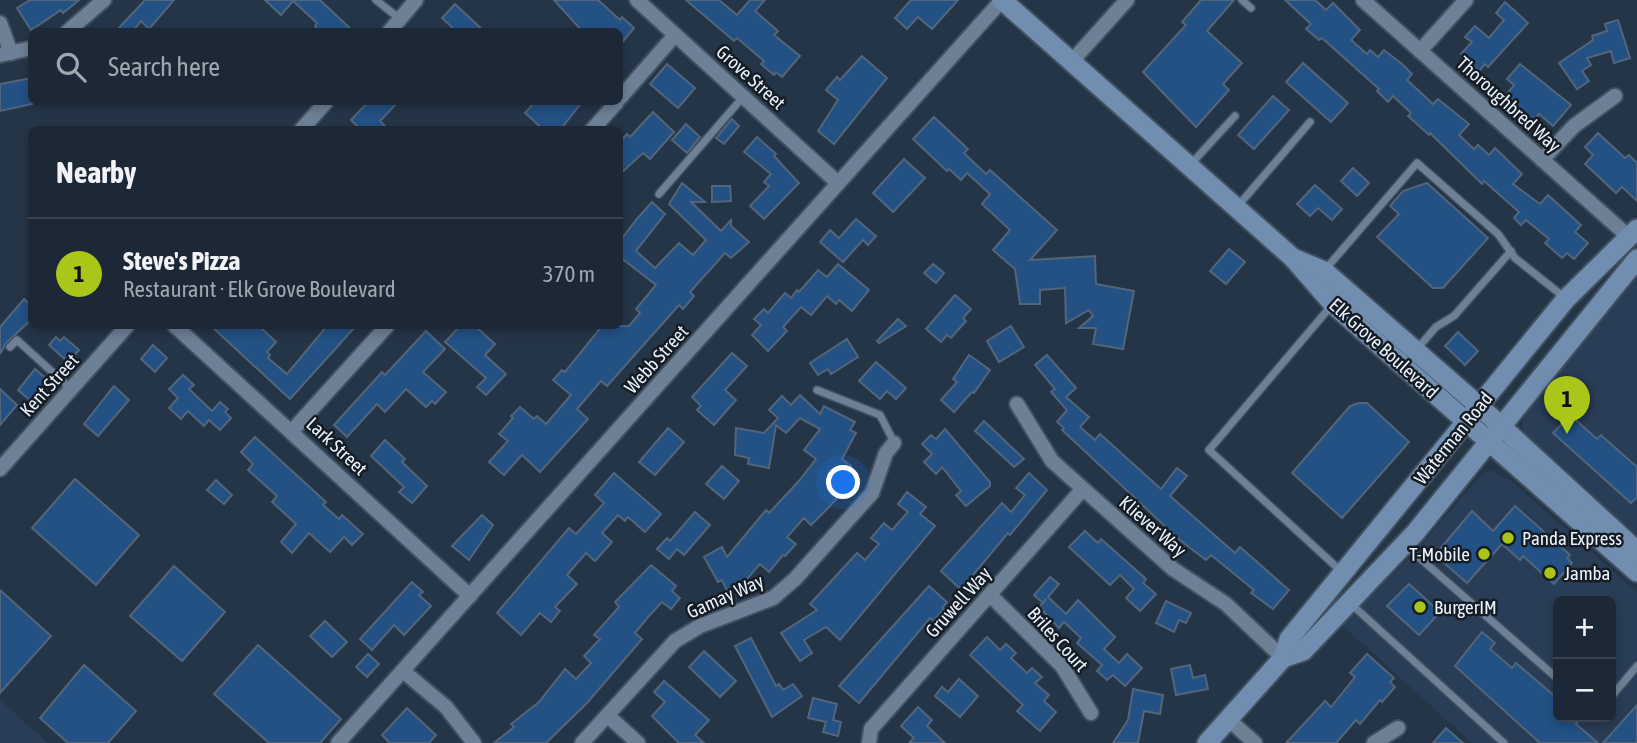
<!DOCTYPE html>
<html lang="en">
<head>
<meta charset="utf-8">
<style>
	body { margin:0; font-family:"Asap Condensed",sans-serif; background:#25303e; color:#f1f3f6 }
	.controls { position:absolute; right:21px; bottom:21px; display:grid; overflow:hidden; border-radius:10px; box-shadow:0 4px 10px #0003 }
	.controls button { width:63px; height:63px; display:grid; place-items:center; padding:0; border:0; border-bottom:2px solid #3a4451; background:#1c2836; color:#f1f3f6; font:35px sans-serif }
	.you { position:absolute; left:844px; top:483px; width:24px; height:24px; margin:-18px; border:5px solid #fff; border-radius:50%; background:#1a73e8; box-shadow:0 0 0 10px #1a73e833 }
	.badge { display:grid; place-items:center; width:46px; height:46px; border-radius:50%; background:#aac719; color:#111; font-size:23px; font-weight:700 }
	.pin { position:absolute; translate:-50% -58px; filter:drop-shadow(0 2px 4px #0008) }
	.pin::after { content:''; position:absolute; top:37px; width:24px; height:21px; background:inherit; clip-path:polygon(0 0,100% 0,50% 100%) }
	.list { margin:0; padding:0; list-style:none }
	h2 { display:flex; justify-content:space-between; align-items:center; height:91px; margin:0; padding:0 28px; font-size:30px }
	h2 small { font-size:23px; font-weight:400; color:#a0a6ad }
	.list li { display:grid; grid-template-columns:46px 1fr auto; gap:21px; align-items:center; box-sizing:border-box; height:112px; padding:0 28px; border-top:2px solid #3a4451 }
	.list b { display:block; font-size:26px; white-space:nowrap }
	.list p { margin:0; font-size:23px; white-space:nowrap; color:#a0a6ad }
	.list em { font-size:23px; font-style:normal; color:#a0a6ad }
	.icon { flex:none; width:38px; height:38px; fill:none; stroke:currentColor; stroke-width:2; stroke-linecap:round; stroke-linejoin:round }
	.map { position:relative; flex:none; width:1637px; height:743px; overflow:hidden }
	.search { position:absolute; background:#1c2836; box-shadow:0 4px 10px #0003; left:28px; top:28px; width:595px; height:77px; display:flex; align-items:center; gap:18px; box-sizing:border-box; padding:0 24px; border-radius:10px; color:#a0a6ad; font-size:26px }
	.panel { position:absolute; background:#1c2836; box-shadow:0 4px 10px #0003; left:28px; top:126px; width:595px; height:203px; border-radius:10px }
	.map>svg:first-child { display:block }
</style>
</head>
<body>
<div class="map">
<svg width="1637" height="743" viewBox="0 0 1637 743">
	<rect width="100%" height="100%" fill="#253548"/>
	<g fill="#293d56" fill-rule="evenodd">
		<polygon points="1637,277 1637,537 1528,438 1522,427 1524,415"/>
		<path d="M1491 470 1513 482 1637 592V743H1472L1341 624 1410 558 1472 485 1483 473ZM1558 601H1611V717H1558Z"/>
		<polygon points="0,700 48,743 0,743"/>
	</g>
	<g fill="#235184" stroke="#53657a" stroke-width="2">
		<polygon points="30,0 79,0 63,13 61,10 31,30 17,8"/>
		<polygon points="145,0 174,0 149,29 141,21 132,32 115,32"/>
		<polygon points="265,0 320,0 354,32 320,32 315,26 317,23 293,1 281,15"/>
		<polygon points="554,0 598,0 620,20 622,17 634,28 620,45 620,32 583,32"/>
		<polygon points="686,0 719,0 737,15 750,0 765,0 755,11 778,31 774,35 800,56 782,77 776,72 774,75 761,64 764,61 737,38 734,41"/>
		<polygon points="911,0 958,0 932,29 918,17 907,29 895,18"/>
		<polygon points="1201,0 1234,0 1207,31 1242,63 1223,84 1229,90 1196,127 1143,72 1186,25 1182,22"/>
		<polygon points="1285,0 1315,0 1326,10 1333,3 1360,30 1351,40 1367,54 1370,50 1378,57 1384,50 1402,64 1412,74 1407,80 1433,104 1438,99 1469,124 1459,135 1474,149 1478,145 1489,155 1495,148 1522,174 1513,184 1540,204 1548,195 1581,225 1575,232 1588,243 1574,259 1567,253 1562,258 1545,243 1549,239 1526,220 1521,225 1514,218 1519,212 1484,181 1482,184 1430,133 1429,135 1408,116 1411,113 1393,96 1388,102 1377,91 1379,89 1322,38 1319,40 1306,29 1311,24"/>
		<polygon points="1505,2 1528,23 1488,67 1485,64 1479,71 1461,54 1472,42 1465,37 1475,26 1489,38 1504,20 1496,13"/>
		<polygon points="455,4 485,32 457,32 442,18"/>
		<polygon points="1618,20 1630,58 1614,63 1611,51 1587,58 1591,65 1582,71 1589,81 1577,89 1559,63 1593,40 1592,36 1607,31 1605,24"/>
		<polygon points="862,56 887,78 834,144 818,131 838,100 826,90 837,77 840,80"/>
		<polygon points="1303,63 1348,103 1331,122 1286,82"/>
		<polygon points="667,64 695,88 678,108 650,84"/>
		<polygon points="1520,64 1571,105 1553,126 1539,114 1533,121 1506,95 1514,85 1507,79"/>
		<polygon points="32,78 32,104 0,111 0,84"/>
		<polygon points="1273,96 1289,110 1254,149 1238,135"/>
		<polygon points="368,102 398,102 380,121 389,130 361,130 351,120"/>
		<polygon points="535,102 582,102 560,130 544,130 525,113"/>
		<polygon points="653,112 674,132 650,159 643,153 620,174 620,142 627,134 630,137"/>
		<polygon points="934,117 968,149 964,153 986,174 990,170 1057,230 1030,260 1095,256 1096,284 1134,291 1123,349 1093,344 1096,328 1079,328 1093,316 1089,310 1066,323 1065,288 1040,290 1040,304 1020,304 1015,269 993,250 1010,230 982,204 990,194 967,173 961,180 949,169 947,171 913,139"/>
		<polygon points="732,119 739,126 724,144 716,138"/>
		<polygon points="686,124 700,137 687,153 672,140"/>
		<polygon points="1598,133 1625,158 1629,155 1637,163 1637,201 1622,187 1616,193 1585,164 1593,155 1585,147"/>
		<polygon points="757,137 776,154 774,156 799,183 764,219 750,206 769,186 764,182 771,174 744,152"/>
		<polygon points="904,159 925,178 893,212 873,193"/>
		<polygon points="1353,168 1369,183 1357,196 1341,181"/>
		<polygon points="682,183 705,202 691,202 721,231 731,220 731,226 749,242 731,258 725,253 690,292 694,296 683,309 679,305 607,386 601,381 577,409 588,419 540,472 522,455 504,475 489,462 508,441 499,434 513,418 511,416 520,407 534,419 537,416 546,424 571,395 553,380 562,370 565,372 602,326 629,326 640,313 636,309 656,285 620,257 620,241 636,220 652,202 665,214 636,251 655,268 679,243 693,255 706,240 669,204"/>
		<polygon points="1427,183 1488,238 1443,288 1433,288 1377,237 1399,214 1390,206 1403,191"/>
		<polygon points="1315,185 1342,209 1332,220 1318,208 1310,216 1297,204"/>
		<polygon points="712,186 730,186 731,201 712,202"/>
		<polygon points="856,219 876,236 868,245 863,240 843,262 820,242 830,230 839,238"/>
		<polygon points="1229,249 1245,262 1226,284 1210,271"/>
		<polygon points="838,264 869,290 852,311 839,300 836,304 827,296 811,315 801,307 783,327 787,331 768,351 752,335 761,325 754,319 764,309 768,313 785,293 791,298 797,290 799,292 818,270 827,277"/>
		<polygon points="933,264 944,273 936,283 924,273"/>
		<polygon points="955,295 971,309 963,318 966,321 951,338 947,335 941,342 926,329"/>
		<polygon points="24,299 32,306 32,319 6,343 0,354 0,327"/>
		<polygon points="898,319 906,326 879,343 877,341"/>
		<polygon points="211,326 259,326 276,342 267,352 270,355 268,358 287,374 327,326 356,326 290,399"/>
		<polygon points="460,326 475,326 495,344 485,355 506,374 486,395 477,387 486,378 445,342"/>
		<polygon points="1011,326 1024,347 999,362 987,341"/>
		<polygon points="426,331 445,349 423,372 446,392 435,404 432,401 426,407 406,389 385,412 377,404 347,437 334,425 382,372 385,375"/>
		<polygon points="1458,332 1478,351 1465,365 1445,346"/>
		<polygon points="56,337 60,341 64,337 79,350 68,362 49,345"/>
		<polygon points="847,339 858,357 831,374 828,369 818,375 810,363"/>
		<polygon points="153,345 167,358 155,372 141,359"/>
		<polygon points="732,353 747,366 725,390 736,400 714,425 697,410 701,406 692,397"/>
		<polygon points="969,355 990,370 974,393 972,392 954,412 941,400 957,382 953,379"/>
		<polygon points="1047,355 1076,388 1066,397 1089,417 1080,427 1095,440 1100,434 1161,489 1177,468 1187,476 1170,496 1235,553 1240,547 1289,590 1273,609 1251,593 1254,590 1211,555 1206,560 1181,541 1062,430 1064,428 1057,422 1067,410 1051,392 1055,389 1035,365"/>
		<polygon points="876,362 906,388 896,399 887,391 880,399 859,381"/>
		<polygon points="35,369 48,380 31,401 18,390"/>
		<polygon points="183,375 194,385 189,389 212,411 220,402 228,409 225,412 231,418 220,430 209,420 204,426 188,411 181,419 169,408 178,398 169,389"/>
		<polygon points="114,386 129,400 98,436 84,424"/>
		<polygon points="0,389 17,405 0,425"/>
		<polygon points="800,395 820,414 824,406 855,422 850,430 856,433 842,459 851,466 832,490 839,496 828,508 811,525 804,518 787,537 796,544 785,556 783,555 769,572 760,564 741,586 728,593 722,580 718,582 704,557 722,547 727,557 766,510 769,513 798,482 816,459 804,450 820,429 800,418 786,433 776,425 769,468 748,464 749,458 735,455 736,428 764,433 778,418 769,410 782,396 791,405"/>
		<polygon points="1358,403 1367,403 1409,442 1342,518 1292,473 1350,406"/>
		<polygon points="1570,415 1597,439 1601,435 1637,467 1637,497 1631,503 1553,433"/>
		<polygon points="984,421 1024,459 1014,467 975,431"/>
		<polygon points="668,428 684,442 655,475 639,462"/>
		<polygon points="945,429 990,482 990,486 966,506 956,495 961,491 942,467 936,474 924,462 932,454 922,444 931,435 936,439"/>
		<polygon points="255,437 326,502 323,505 339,519 342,515 363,534 352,545 344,537 330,552 309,533 292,553 281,542 296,524 272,502 277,496 248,470 253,464 241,452"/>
		<polygon points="385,440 405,459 402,462 427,486 412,503 399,492 404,487 371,456"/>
		<polygon points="722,466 739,481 724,499 706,484"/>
		<polygon points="614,473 661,514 645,532 628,517 625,521 618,515 602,533 612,542 595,561 586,553 567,575 577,584 555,607 560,611 551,622 540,613 521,635 497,613 569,528 576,534 604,503 595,495"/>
		<polygon points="1029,473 1047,490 1010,535 1008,533 963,587 958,587 941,571 1002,503 1011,512 1025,495 1016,488"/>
		<polygon points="75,479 139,535 96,585 32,528"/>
		<polygon points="216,480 232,495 224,504 207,490"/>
		<polygon points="907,492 926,507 920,514 935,526 840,640 826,627 804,640 812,653 800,661 781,633 817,610 810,604 857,553 865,560 879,544 871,538 884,523 892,530 908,512 898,504"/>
		<polygon points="1515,506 1570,555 1567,558 1572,563 1554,584 1523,556 1520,560 1502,544 1467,583 1435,555 1472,511 1493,531"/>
		<polygon points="695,512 710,525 684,555 677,549 669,559 657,549 667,538 670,541"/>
		<polygon points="482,515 493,525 469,560 452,546"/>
		<polygon points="1085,531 1098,543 1101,539 1146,579 1143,583 1156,594 1140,611 1126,598 1134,589 1120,575 1110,585 1069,547"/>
		<polygon points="651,565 676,586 672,591 680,598 671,609 662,602 649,616 635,633 642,639 587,703 546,743 494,743 514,727 511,724 539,702 565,669 576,679 591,663 584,656 600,639 594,635 619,607 615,602"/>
		<polygon points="174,566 225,612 182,661 130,616"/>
		<polygon points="1050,577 1059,584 1048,597 1066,614 1078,600 1115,637 1104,649 1119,663 1127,654 1142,668 1125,686 1113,675 1107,680 1097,671 1102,665 1077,643 1081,638 1064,622 1059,628 1039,607 1046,599 1043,603 1034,595"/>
		<polygon points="412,582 423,592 419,595 431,606 404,635 394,625 372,650 360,639"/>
		<polygon points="1409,584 1440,612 1419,635 1387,606"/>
		<polygon points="929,586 947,602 942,608 944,609 934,621 930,618 859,703 839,686"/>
		<polygon points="0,590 51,636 0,693"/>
		<polygon points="1166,601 1191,613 1186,623 1179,620 1174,632 1156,623"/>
		<polygon points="325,621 347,642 332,657 310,636"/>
		<polygon points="1482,632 1495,643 1490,649 1512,668 1516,663 1558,699 1558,717 1582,717 1576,724 1598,743 1540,743 1455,666"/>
		<polygon points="987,637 1000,650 1006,644 1016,653 1011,658 1027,673 1032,668 1042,677 1035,683 1049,695 1044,701 1056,712 1040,731 1017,711 1023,705 970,655"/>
		<polygon points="751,638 776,686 779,684 783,690 793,684 802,696 772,717 735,646"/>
		<polygon points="258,645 341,719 320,743 269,743 214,694"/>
		<polygon points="704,651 736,681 720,697 689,667"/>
		<polygon points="368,654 379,664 367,677 356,667"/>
		<polygon points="1367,654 1394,678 1390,682 1395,687 1382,702 1380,700 1360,724 1356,720 1336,743 1286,743 1325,701 1331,707 1355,677 1350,673"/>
		<polygon points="84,665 136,711 108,743 68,743 40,718"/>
		<polygon points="1190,665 1193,678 1205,675 1208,689 1176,695 1171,669"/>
		<polygon points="959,679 978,696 960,717 935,696 942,687 948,692"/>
		<polygon points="664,681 709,720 695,735 704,743 679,743 652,716 665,702 654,692"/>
		<polygon points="1133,689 1163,695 1160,714 1144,711 1138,743 1113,743 1128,720"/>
		<polygon points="813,698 837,704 833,720 841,722 838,736 823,732 826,722 808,718"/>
		<polygon points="1637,705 1637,743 1603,743"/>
		<polygon points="918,707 932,720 927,726 945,743 909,743 914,738 901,726"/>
		<polygon points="407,708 436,735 429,743 390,743 382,735"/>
		<polygon points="1446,728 1463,743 1433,743"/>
	</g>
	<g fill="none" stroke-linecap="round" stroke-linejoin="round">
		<defs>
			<g id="service">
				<polyline points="376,0 400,19"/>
				<polyline points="1242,0 1251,8"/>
				<polyline points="1190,165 1235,116"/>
				<polyline points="659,194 743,97"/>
				<polyline points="1237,207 1310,122"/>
				<polyline points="1324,271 1417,163 1498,234 1515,258 1564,297"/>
				<polyline points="1331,306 1209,450 1342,572"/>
				<polyline points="10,347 17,340 71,389"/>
				<polyline points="1417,349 1436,327 1454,316 1511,251"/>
				<polyline points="817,390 880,415 894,442"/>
				<polyline points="1406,546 1558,679"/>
				<polyline points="1350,603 1504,743"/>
				<polyline points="1611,697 1637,666"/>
			</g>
			<g id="minor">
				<polyline points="637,0 838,183"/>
				<polyline points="1363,0 1629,237"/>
				<polyline points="0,23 11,53"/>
				<polyline points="67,32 104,0"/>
				<polyline points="389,32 416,0"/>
				<polyline points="1420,51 1466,0"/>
				<polyline points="0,55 32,48"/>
				<polyline points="1072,61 1127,0"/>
				<polyline points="620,98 675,35"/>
				<polyline points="301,130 326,102"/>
				<polyline points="592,130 617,102"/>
				<polyline points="1542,160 1574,126 1615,96"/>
				<polyline points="175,326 470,596"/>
				<polyline points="1017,404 1052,461 1173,569 1226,604 1283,658"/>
				<polyline points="292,431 387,326"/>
				<polyline points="0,469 127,326"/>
				<polyline points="990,595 1062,666 1091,713"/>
				<polyline points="403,671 446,707 474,743"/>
				<polyline points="608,716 638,743"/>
				<polyline points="1228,719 1255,743"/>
				<polyline points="338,743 1002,0"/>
				<polyline points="582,743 675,641 700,626 773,598 795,579 872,493 886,453 894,443"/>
				<polyline points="869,743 871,729 1082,490"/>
				<polyline points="1374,743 1398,728"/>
			</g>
			<g id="secondary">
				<polyline points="1002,0 1293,258 1333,304 1637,572"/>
				<polyline points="1293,258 1324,271 1479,406 1637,551"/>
				<polyline points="1283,658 1303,651 1415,533 1637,259"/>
				<polyline points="1207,743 1283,658 1289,639 1566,299 1637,229"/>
			</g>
		</defs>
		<use href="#service" stroke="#42505f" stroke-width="10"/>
		<use href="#minor" stroke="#42505f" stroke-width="18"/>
		<use href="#secondary" stroke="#42505f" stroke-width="23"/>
		<use href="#service" stroke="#6e8096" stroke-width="7"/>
		<use href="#minor" stroke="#6e8096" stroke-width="14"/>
		<use href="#secondary" stroke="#718eb1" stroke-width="19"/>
	</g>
	<g fill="#aac719" stroke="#151c24" stroke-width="2.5">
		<circle cx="1508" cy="538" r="7"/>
		<circle cx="1484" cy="554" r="7"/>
		<circle cx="1550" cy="573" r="7"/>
		<circle cx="1420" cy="607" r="7"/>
	</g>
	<g text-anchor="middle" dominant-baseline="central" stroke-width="5" stroke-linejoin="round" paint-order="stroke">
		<g font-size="19" fill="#e8f3ff" stroke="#151c24">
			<text transform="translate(751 77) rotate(42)">Grove Street</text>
			<text transform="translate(1509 104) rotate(42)">Thoroughbred Way</text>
			<text transform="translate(1384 348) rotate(42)">Elk Grove Boulevard</text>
			<text transform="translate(656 359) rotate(-48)">Webb Street</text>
			<text transform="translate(49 385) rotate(-48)">Kent Street</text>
			<text transform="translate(1453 438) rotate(-51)">Waterman Road</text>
			<text transform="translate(337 446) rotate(43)">Lark Street</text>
			<text transform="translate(1153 526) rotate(41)">Kliever Way</text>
			<text transform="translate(725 596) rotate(-24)">Gamay Way</text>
			<text transform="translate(958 602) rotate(-48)">Gruwell Way</text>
			<text transform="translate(1058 639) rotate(48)">Briles Court</text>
		</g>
		<g font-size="19" fill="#e8f3ff" stroke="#151c24" text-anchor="start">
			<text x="1522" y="538">Panda Express</text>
			<text x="1470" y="554" text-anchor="end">T-Mobile</text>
			<text x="1564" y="573">Jamba</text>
			<text x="1434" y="607">BurgerIM</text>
		</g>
	</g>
</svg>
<div class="controls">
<button>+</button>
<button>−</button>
</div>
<div class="you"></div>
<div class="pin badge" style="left:1567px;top:434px">1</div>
<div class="search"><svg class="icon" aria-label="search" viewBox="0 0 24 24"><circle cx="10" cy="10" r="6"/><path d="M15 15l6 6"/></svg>Search here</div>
<section class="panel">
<h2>Nearby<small></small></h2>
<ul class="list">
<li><span class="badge">1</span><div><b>Steve's Pizza</b><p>Restaurant · Elk Grove Boulevard</p></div><em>370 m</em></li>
</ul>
</section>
</div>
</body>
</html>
